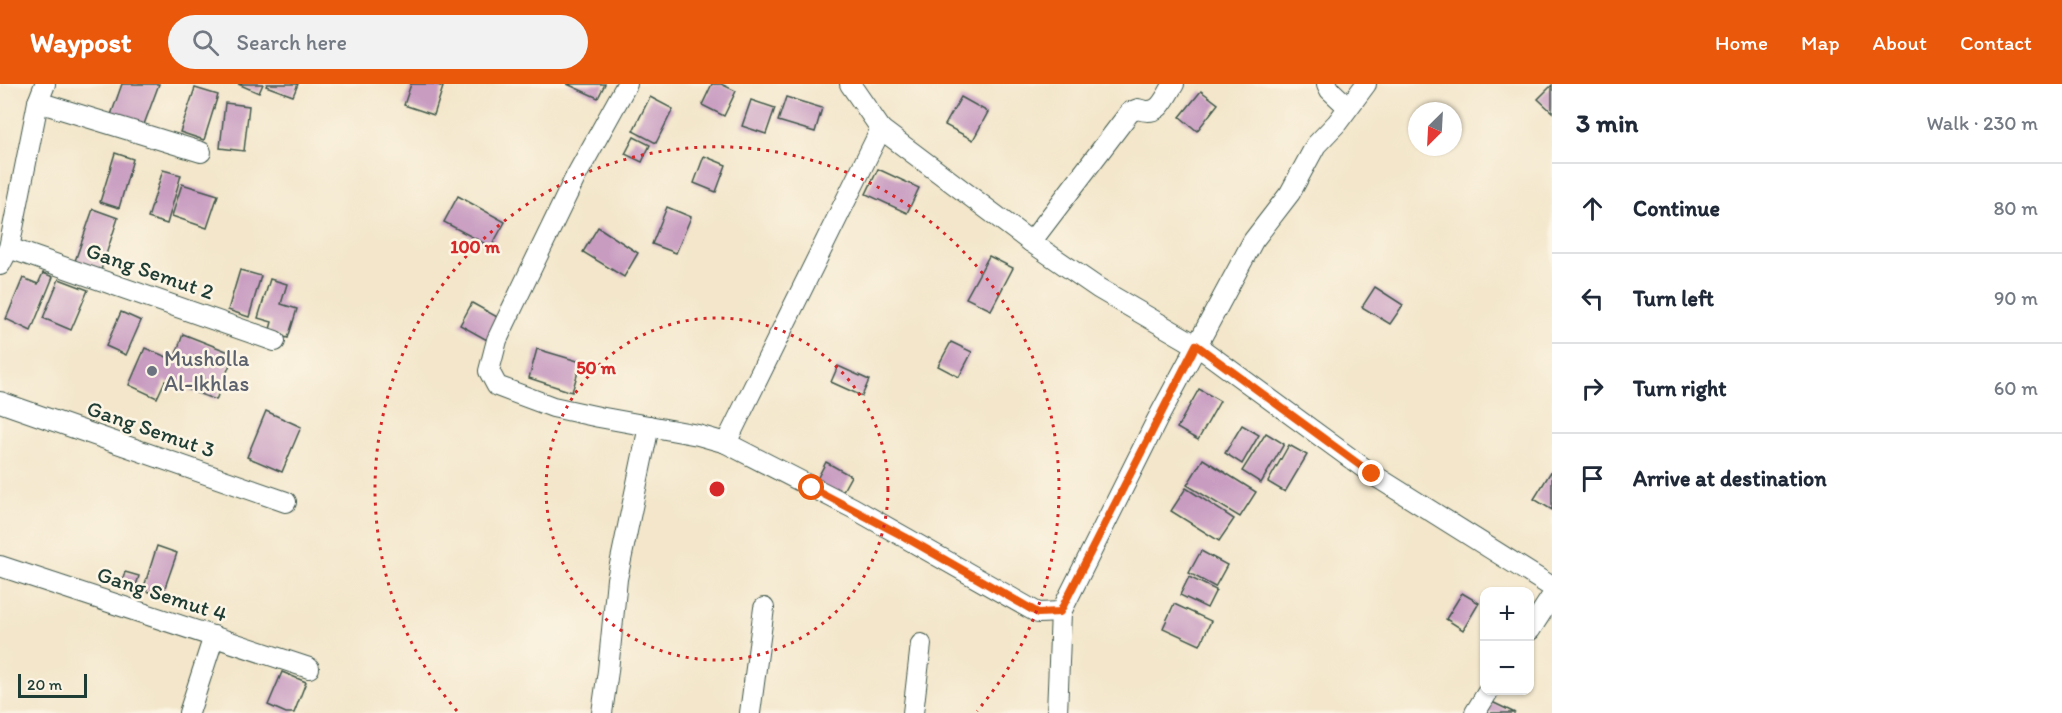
<!DOCTYPE html>
<html lang="en">
<head>
<meta charset="utf-8">
<style>
	body { margin:0; font-family:Itim,sans-serif; background:#f2f2f3; color:#1f2937 }
	.controls { position:absolute; right:18px; bottom:18px; display:grid; overflow:hidden; border-radius:12px; box-shadow:0 2px 4px #0004 }
	.controls button { width:54px; height:54px; display:grid; place-items:center; padding:0; border:0; border-bottom:2px solid #e0e1e3; background:#fff; color:#1f2937; font:30px sans-serif }
	.compass { position:absolute; left:1408px; top:18px; width:54px; height:54px; border-radius:50%; background:#fff; box-shadow:0 2px 4px #0004; rotate:204deg }
	.scale { position:absolute; left:18px; bottom:15px; width:69px; box-sizing:border-box; padding-left:6px; border:3px solid #1f3d34; border-top:0; font-size:16px; line-height:21px; white-space:nowrap; color:#1f3d34; -webkit-text-stroke:4px #fcf5e5; paint-order:stroke }
	.stop { position:absolute; width:18px; height:18px; margin:-14px; border:4px solid #ea580c; border-radius:50%; background:#fff }
	.stop.end { background:#ea580c; border-color:#fff; box-shadow:0 2px 6px #0008 }
	.list { margin:0; padding:0; list-style:none }
	h2 { display:flex; justify-content:space-between; align-items:center; height:78px; margin:0; padding:0 24px; font-size:26px }
	h2 small { font-size:20px; font-weight:400; color:#747a83 }
	.list li { display:grid; grid-template-columns:39px 1fr auto; gap:18px; align-items:center; box-sizing:border-box; height:90px; padding:0 24px; border-top:2px solid #e0e1e3 }
	.list b { display:block; font-size:22px; white-space:nowrap }
	.list em { font-size:20px; font-style:normal; color:#747a83 }
	.icon { flex:none; width:33px; height:33px; fill:none; stroke:currentColor; stroke-width:2; stroke-linecap:round; stroke-linejoin:round }
	.map { position:relative; flex:none; width:1552px; height:629px; overflow:hidden }
	header { display:flex; align-items:center; gap:36px; box-sizing:border-box; height:84px; padding:0 30px; background:#ea580c; color:#fff }
	header strong { font-size:28px }
	nav { display:flex; gap:33px; margin-inline-start:auto; font-size:21px }
	.search { width:420px; height:54px; background:#f2f2f3; display:flex; align-items:center; gap:15px; box-sizing:border-box; padding:0 21px; border-radius:33px; color:#747a83; font-size:22px }
	main { display:flex }
	aside { flex:1; background:#fff }
	.map>svg:first-child { display:block }
</style>
</head>
<body>
<header>
<strong>Waypost</strong>
<div class="search"><svg class="icon" aria-label="search" viewBox="0 0 24 24"><circle cx="10" cy="10" r="6"/><path d="M15 15l6 6"/></svg>Search here</div>
<nav><a>Home</a><a>Map</a><a>About</a><a>Contact</a></nav>
</header>
<main>
<div class="map">
<svg width="1552" height="629" viewBox="0 0 1552 629">
	<rect width="100%" height="100%" fill="#fcf5e5"/>
	<filter id="ink" filterUnits="userSpaceOnUse"><feTurbulence type="fractalNoise" baseFrequency=".0167" numOctaves="2"/><feDisplacementMap in="SourceGraphic" scale="12" xChannelSelector="R" yChannelSelector="G"/><feConvolveMatrix kernelMatrix="1 2 1 2 8 2 1 2 1" color-interpolation-filters="sRGB"/></filter>
	<filter id="wash" filterUnits="userSpaceOnUse"><feTurbulence type="fractalNoise" baseFrequency=".008" numOctaves="4" result="noise"/><feDisplacementMap in="SourceGraphic" scale="24" xChannelSelector="R" yChannelSelector="G"/><feGaussianBlur stdDeviation="1.35" result="paint"/><feColorMatrix in="noise" values="0 0 0 0 0 0 0 0 0 0 0 0 0 0 0 0 0 1.4 0 .05"/><feComposite in="paint" operator="in"/></filter>
	<g filter="url(#wash)">
		<rect width="100%" height="100%" fill="#f3e6ca"/>
		<g id="blocks">
			<g fill="#c89bc1">
				<polygon points="122,0 159,0 143,43 111,31"/>
				<polygon points="238,0 263,0 259,9"/>
				<polygon points="267,0 298,0 293,12 266,2"/>
				<polygon points="411,0 435,0 443,3 434,31 404,21"/>
				<polygon points="567,0 605,0 598,14"/>
				<polygon points="712,0 721,0 736,7 724,32 702,21"/>
				<polygon points="1552,1 1552,28 1538,15"/>
				<polygon points="195,4 218,11 204,56 180,48"/>
				<polygon points="1201,7 1218,20 1197,47 1180,33"/>
				<polygon points="650,13 673,25 656,59 633,47"/>
				<polygon points="786,13 822,24 815,48 778,37"/>
				<polygon points="961,13 988,28 973,56 945,41"/>
				<polygon points="751,16 775,24 766,50 742,42"/>
				<polygon points="225,19 249,22 244,67 220,64"/>
				<polygon points="634,53 650,61 642,78 625,70"/>
				<polygon points="115,69 133,75 119,124 100,118"/>
				<polygon points="704,72 726,81 716,108 694,99"/>
				<polygon points="878,85 919,104 907,129 866,110"/>
				<polygon points="163,86 181,91 167,140 148,134"/>
				<polygon points="182,100 218,111 207,144 172,132"/>
				<polygon points="458,112 505,138 491,163 444,138"/>
				<polygon points="667,123 691,133 676,169 652,160"/>
				<polygon points="93,125 118,134 100,189 74,180"/>
				<polygon points="598,143 638,169 624,193 583,168"/>
				<polygon points="989,172 1013,184 991,226 966,214"/>
				<polygon points="240,186 261,192 249,233 228,226"/>
				<polygon points="43,189 53,193 31,247 6,235 23,194 38,200"/>
				<polygon points="59,195 88,206 71,246 43,234"/>
				<polygon points="270,195 287,200 281,220 297,225 288,254 269,249 272,238 258,234"/>
				<polygon points="1375,203 1403,221 1390,240 1362,223"/>
				<polygon points="472,219 499,234 487,256 460,241"/>
				<polygon points="121,228 141,237 126,271 106,262"/>
				<polygon points="183,250 234,270 216,316 165,297 157,314 129,301 145,264 174,276"/>
				<polygon points="951,258 972,268 959,293 938,282"/>
				<polygon points="537,265 581,278 572,308 529,294"/>
				<polygon points="838,282 869,296 862,312 831,298"/>
				<polygon points="1199,305 1220,317 1198,356 1177,344"/>
				<polygon points="266,327 301,343 282,388 247,373"/>
				<polygon points="1242,341 1259,351 1242,380 1225,369"/>
				<polygon points="1266,349 1284,360 1261,399 1242,387"/>
				<polygon points="1289,361 1307,371 1285,408 1268,398"/>
				<polygon points="1203,375 1256,408 1240,433 1187,401"/>
				<polygon points="826,378 851,392 840,412 815,399"/>
				<polygon points="1552,386 1552,426 1534,415"/>
				<polygon points="1186,404 1234,435 1219,457 1171,427"/>
				<polygon points="157,462 177,469 162,512 143,506"/>
				<polygon points="1201,467 1227,481 1215,503 1189,489"/>
				<polygon points="125,488 139,492 134,508 120,504"/>
				<polygon points="1189,493 1216,506 1207,524 1180,511"/>
				<polygon points="1462,509 1479,519 1463,546 1446,535"/>
				<polygon points="1174,520 1211,537 1200,561 1163,544"/>
				<polygon points="282,588 306,598 294,629 286,629 268,621"/>
				<polygon points="1492,618 1515,629 1487,629"/>
			</g>
		</g>
	</g>
	<g filter="url(#ink)">
		<use href="#blocks" fill-opacity="0" stroke="#3f564a" stroke-width="1.5"/>
		<g fill="none" stroke-linecap="round" stroke-linejoin="round">
			<defs>
				<g id="street">
					<polyline points="627,0 576,92 505,239 497,256 489,287 497,302 553,323 599,333 698,351 726,359 853,424 1038,529 1061,528"/>
					<polyline points="850,0 881,45 1031,158 1098,204 1196,261 1372,390 1552,503"/>
					<polyline points="1327,0 1330,6 1348,23"/>
					<polyline points="38,18 201,68"/>
					<path d="M1031 158 1130 28 1138 25C1160 33 1163 16 1174 0"/>
					<polyline points="9,164 275,257"/>
					<polyline points="0,181 9,164 38,18 45,0"/>
					<polyline points="0,318 286,418"/>
					<polyline points="726,359 881,45"/>
					<polyline points="0,482 309,584"/>
					<polyline points="1530,546 1552,512"/>
					<polyline points="189,629 214,552"/>
					<polyline points="602,629 608,587 617,495 649,342"/>
					<polyline points="750,629 764,524"/>
					<polyline points="913,629 921,560"/>
					<polyline points="1057,629 1061,528 1157,336 1253,157 1290,109 1316,61 1337,39 1366,0"/>
					<polyline points="1475,629 1489,606"/>
				</g>
			</defs>
			<use href="#street" stroke="#3f564a" stroke-width="22"/>
			<use href="#street" stroke="#fff" stroke-width="20"/>
		</g>
	</g>
	<g fill="none" stroke-linecap="round" stroke-linejoin="round" filter="url(#ink)">
		<polyline stroke="#ea580c" stroke-width="8" points="812,404 905,453 1038,529 1060,528 1196,261 1372,390"/>
	</g>
	<g fill="none" stroke="#d62828" stroke-width="3" stroke-dasharray="3 6">
		<circle cx="717" cy="405" r="171"/>
		<path d="M457 627A342 342 0 1 1 977 627"/>
	</g>
	<circle fill="#6b7280" stroke="#fcf5e5" stroke-width="2" cx="152" cy="287" r="6"/>
	<g text-anchor="middle" dominant-baseline="central" stroke-width="5" stroke-linejoin="round" paint-order="stroke">
		<g font-size="22" fill="#1f3d34" stroke="#fcf5e5">
			<text transform="translate(150 187) rotate(19)">Gang Semut 2</text>
			<text transform="translate(151 345) rotate(19)">Gang Semut 3</text>
			<text transform="translate(162 510) rotate(18)">Gang Semut 4</text>
		</g>
		<g font-size="22" fill="#5b616d" stroke="#fcf5e5" text-anchor="start">
			<text x="164" y="274">Musholla<tspan x="164" dy="25">Al-Ikhlas</tspan></text>
		</g>
	</g>
	<circle cx="717" cy="405" r="9" fill="#d62828" stroke="#fcf5e5" stroke-width="3"/>
	<g font-size="18" text-anchor="middle" font-weight="bold" fill="#d62828" stroke="#fcf5e5" stroke-width="5" stroke-linejoin="round" paint-order="stroke">
		<text x="475" y="169">100 m</text>
		<text x="596" y="290">50 m</text>
	</g>
</svg>
<div class="controls">
<button>+</button>
<button>−</button>
</div>
<svg class="compass" viewBox="-18 -18 36 36"><path d="M0-13l5 13h-10z" fill="#e53935"/><path d="M0 13l5-13h-10z" fill="#747a83"/></svg>
<div class="scale">20 m</div>
<div class="stop" style="left:812px;top:404px"></div>
<div class="stop end" style="left:1372px;top:390px"></div>
</div>
<aside>
<h2>3 min<small>Walk · 230 m</small></h2>
<ul class="list">
<li><svg class="icon" aria-label="ahead" viewBox="0 0 24 24"><path d="M12 20V5M6 11l6-6 6 6"/></svg><div><b>Continue</b></div><em>80 m</em></li>
<li><svg class="icon" aria-label="left" viewBox="0 0 24 24"><path d="M17 20v-9H6M10 6l-5 5 5 5"/></svg><div><b>Turn left</b></div><em>90 m</em></li>
<li><svg class="icon" aria-label="right" viewBox="0 0 24 24"><path d="M7 20v-9h11M14 6l5 5-5 5"/></svg><div><b>Turn right</b></div><em>60 m</em></li>
<li><svg class="icon" aria-label="arrive" viewBox="0 0 24 24"><path d="M6 21V4h12l-3 4 3 4H6"/></svg><div><b>Arrive at destination</b></div></li>
</ul>
</aside>
</main>
</body>
</html>
